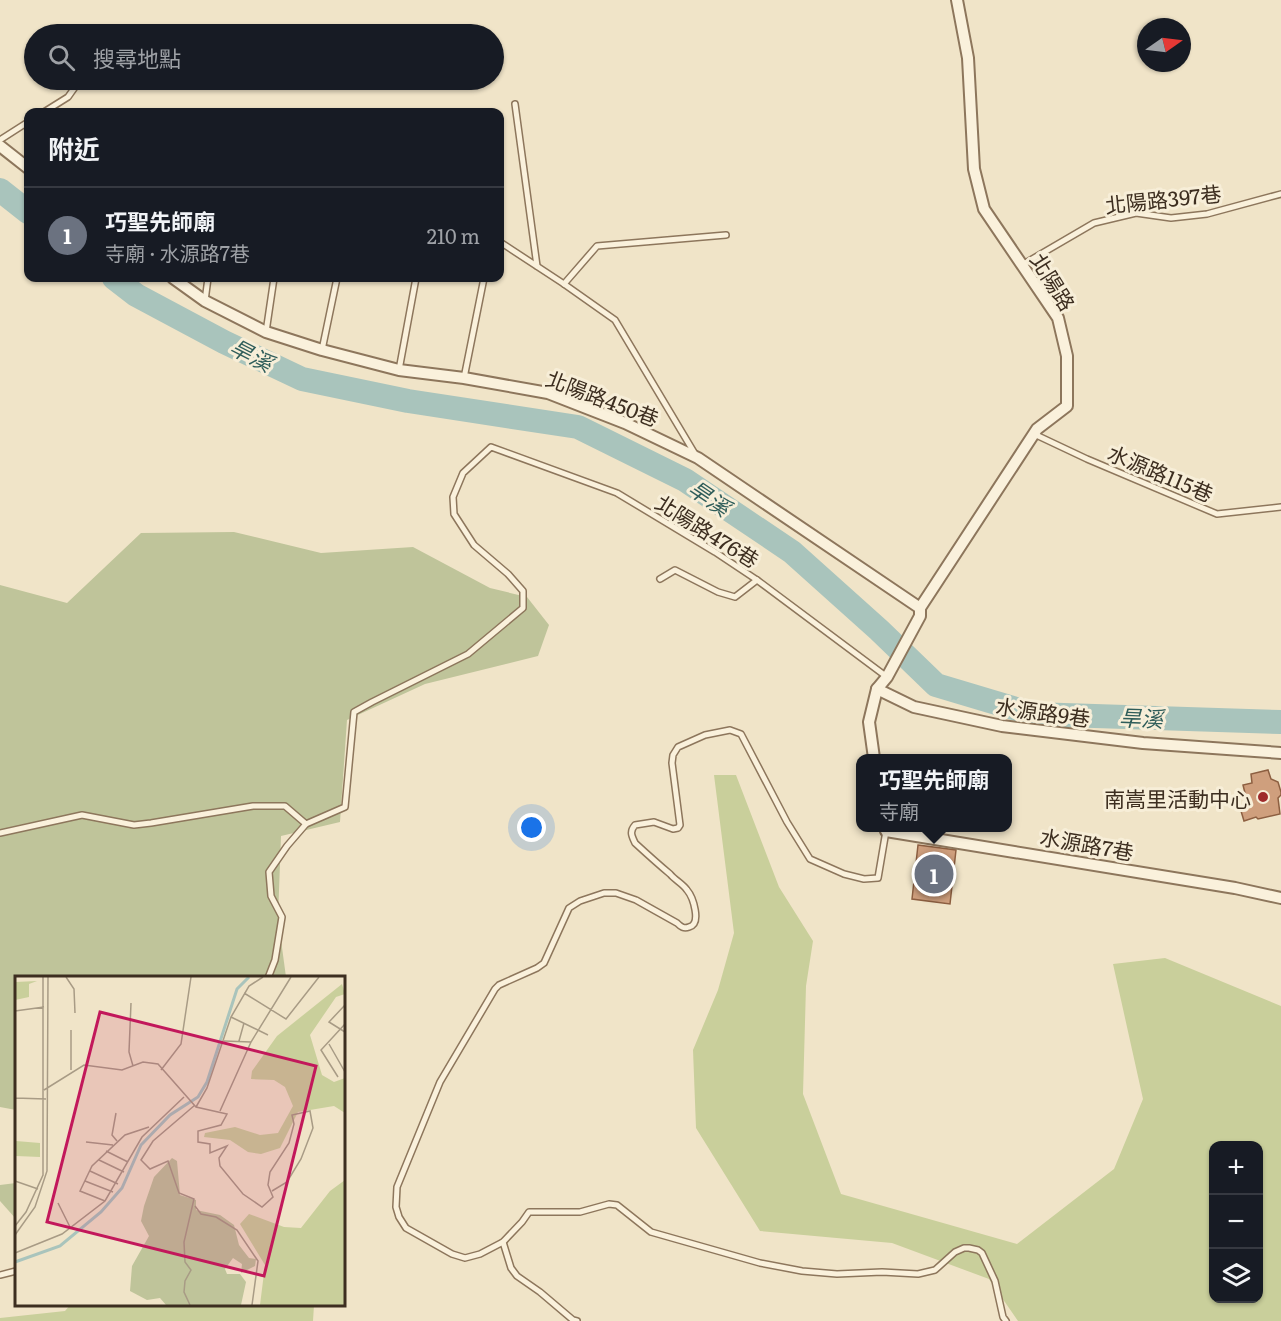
<!DOCTYPE html>
<html lang="zh-TW">
<head>
<meta charset="utf-8">
<style>
	body { margin:0; font-family:Literata,"Noto Sans TC",serif; background:#242831; color:#f1f3f6 }
	.controls { position:absolute; right:18px; bottom:18px; display:grid; overflow:hidden; border-radius:12px; box-shadow:0 2px 4px #0004 }
	.controls button { width:54px; height:54px; display:grid; place-items:center; padding:0; border:0; border-bottom:2px solid #363941; background:#171b24; color:#f1f3f6; font:30px sans-serif }
	.compass { position:absolute; left:1137px; top:18px; width:54px; height:54px; border-radius:50%; background:#171b24; box-shadow:0 2px 4px #0004; rotate:76deg }
	.you { position:absolute; left:532px; top:828px; width:21px; height:21px; margin:-15px; border:4px solid #fff; border-radius:50%; background:#1a73e8; box-shadow:0 0 0 9px #1a73e833 }
	.badge { display:grid; place-items:center; width:39px; height:39px; border-radius:50%; background:#0b8043; color:#fff; font-size:20px; font-weight:700 }
	.pin { position:absolute; translate:-50% -50%; border:3px solid #fff; box-shadow:0 2px 6px #0006 }
	.popup { position:absolute; left:856px; top:754px; width:156px; height:78px; box-sizing:border-box; display:grid; place-content:center; border-radius:12px; background:#171b24; filter:drop-shadow(0 2px 4px #0005); font-size:20px; white-space:nowrap; color:#9ea1a6 }
	.popup b { font-size:22px; color:#f1f3f6 }
	.popup::after { content:''; position:absolute; left:50%; top:100%; margin-left:-12px; border:12px solid transparent; border-top-color:#171b24 }
	.list { margin:0; padding:0; list-style:none }
	h2 { display:flex; justify-content:space-between; align-items:center; height:78px; margin:0; padding:0 24px; font-size:26px }
	h2 small { font-size:20px; font-weight:400; color:#9ea1a6 }
	.list li { display:grid; grid-template-columns:39px 1fr auto; gap:18px; align-items:center; box-sizing:border-box; height:96px; padding:0 24px; border-top:2px solid #363941 }
	.list b { display:block; font-size:22px; white-space:nowrap }
	.list p { margin:0; font-size:20px; white-space:nowrap; color:#9ea1a6 }
	.list em { font-size:20px; font-style:normal; color:#9ea1a6 }
	.icon { flex:none; width:33px; height:33px; fill:none; stroke:currentColor; stroke-width:2; stroke-linecap:round; stroke-linejoin:round }
	.map { position:relative; flex:none; width:1281px; height:1321px; overflow:hidden }
	.search { position:absolute; background:#171b24; box-shadow:0 2px 4px #0004; left:24px; top:24px; width:480px; height:66px; display:flex; align-items:center; gap:15px; box-sizing:border-box; padding:0 21px; border-radius:33px; color:#9ea1a6; font-size:22px }
	.panel { position:absolute; background:#171b24; box-shadow:0 2px 4px #0004; left:24px; top:108px; width:480px; height:174px; border-radius:12px }
	.map>svg:first-child { display:block }
</style>
</head>
<body>
<div class="map">
<svg width="1281" height="1321" viewBox="0 0 1281 1321">
	<rect width="100%" height="100%" fill="#f0e4c8"/>
	<g fill="#c9cf9b" fill-rule="evenodd">
		<path d="M714 775H736L779 887 813 941 806 986 803 1094 841 1194 1017 1244 1114 1169 1143 1099 1113 964 1165 958 1281 1006V1321H1018L989 1279 892 1243 760 1231 696 1128 693 1050 718 990 734 933ZM1214 1146H1258V1298H1214Z"/>
		<polygon points="71,1304 314,1304 314,1305 313,1321 0,1321 0,1318 65,1311"/>
	</g>
	<g fill="#bfc49a">
		<polygon points="234,532 321,553 413,547 490,588 527,597 549,625 538,656 425,684 347,720 340,822 281,836 278,918 286,977 16,978 16,1110 0,1107 0,585 67,603 141,533"/>
		<polygon points="16,1183 16,1219 0,1201 0,1185"/>
	</g>
	<g fill="none" stroke-linecap="round" stroke-linejoin="round">
		<g stroke="#a9c4bc" stroke-width="24">
			<polyline points="0,190 28,212"/>
			<polyline points="114,278 136,295 224,342 302,379 408,401 578,427 685,480 792,552 879,630 936,685 1033,714 1281,722"/>
		</g>
	</g>
	<g fill="#cf9f7d" stroke="#8d5f41" stroke-width="1.5">
		<polygon points="1268,770 1271,779 1278,782 1281,792 1281,795 1278,798 1280,814 1258,819 1256,817 1244,821 1241,811 1248,805 1243,785 1252,783 1251,774"/>
		<polygon points="918,845 956,850 950,904 912,899"/>
	</g>
	<g fill="none" stroke-linecap="round" stroke-linejoin="round">
		<defs>
			<g id="lane">
				<polyline points="125,34 127,33"/>
				<polyline points="515,104 537,266"/>
				<polyline points="44,112 68,97 80,80"/>
				<polyline points="0,140 28,122"/>
				<polyline points="500,242 564,284 615,320 695,454"/>
				<polyline points="1022,265 1094,223 1136,213 1171,218 1207,214 1281,194"/>
				<polyline points="564,284 597,246 726,235"/>
				<polyline points="205,301 208,278"/>
				<polyline points="266,332 274,278"/>
				<polyline points="322,350 337,278"/>
				<polyline points="399,370 416,278"/>
				<polyline points="464,378 484,278"/>
				<polyline points="1034,434 1087,459 1217,514 1281,507"/>
				<polyline points="660,579 675,570 718,592 735,597 757,580"/>
				<path d="M886 831 878 878 864 879 844 874 810 859 787 822 741 734 730 730 705 735 678 747 673 755 672 763 680 825 678 828 673 829 654 822 635 825C629 832 632 836 635 843 647 854 658 864 670 874 675 880 683 884 687 890 693 897 702 924 689 927 684 929 681 927 677 923L636 900 616 893H604L580 901 569 908 544 963 537 968 499 985 495 989 440 1082 397 1187 396 1207 399 1217 406 1228 452 1254 465 1258 480 1254 503 1242 522 1222 529 1212H580L609 1204 617 1205 651 1232 760 1263 802 1271 837 1274 882 1272 918 1274 935 1270 955 1252 964 1248H969L978 1250 982 1253 995 1281 1003 1317 1006 1321"/>
				<polyline points="0,833 82,815 134,825 151,823 253,806 285,806 306,824 345,807 354,712 372,702 468,654 523,608 523,591 508,574 474,545 454,514 453,497 463,473 491,447 617,493 715,552 757,580 887,677"/>
				<polyline points="268,978 275,960 282,917 271,896 269,872 287,846 306,824"/>
				<polyline points="503,1242 511,1268 517,1276 540,1292 573,1320 577,1321"/>
				<polyline points="0,1275 16,1271"/>
			</g>
			<g id="street">
				<polyline points="0,146 28,168"/>
				<polyline points="173,278 205,301 266,332 322,350 399,370 464,378 548,393 625,423 698,458 920,608"/>
				<polyline points="877,689 914,707 1002,726 1143,743 1281,753"/>
				<polyline points="874,758 869,722 877,689 887,677 920,616 920,608 1037,429 1067,406 1067,356 1058,318 984,209 974,169 968,58 957,0"/>
				<polyline points="885,828 886,831 1235,888 1281,898"/>
			</g>
		</defs>
		<use href="#lane" stroke="#8d765c" stroke-width="8"/>
		<use href="#street" stroke="#8d765c" stroke-width="14"/>
		<use href="#lane" stroke="#faf1dc" stroke-width="5"/>
		<use href="#street" stroke="#faf1dc" stroke-width="10"/>
	</g>
	<circle fill="#9e2a2b" stroke="#f7eed8" stroke-width="2" cx="1263" cy="797" r="6"/>
	<g text-anchor="middle" dominant-baseline="central" stroke-width="6" stroke-linejoin="round" paint-order="stroke">
		<g font-size="21" fill="#3d2e20" stroke="#f7eed8">
			<text transform="translate(1163 198) rotate(-6)">北陽路397巷</text>
			<text transform="translate(1054 281) rotate(58)">北陽路</text>
			<text transform="translate(603 397) rotate(21)">北陽路450巷</text>
			<text transform="translate(1161 472) rotate(23)">水源路115巷</text>
			<text transform="translate(708 530) rotate(32)">北陽路476巷</text>
			<text transform="translate(1043 711) rotate(8)">水源路9巷</text>
			<text transform="translate(1087 843) rotate(10)">水源路7巷</text>
		</g>
		<g font-size="21" fill="#3d2e20" stroke="#f7eed8" text-anchor="end">
			<text x="1251" y="797">南嵩里活動中心</text>
		</g>
		<g font-size="22" font-style="italic" fill="#2f5d5a" stroke="#f7eed8">
			<text transform="translate(252 354) rotate(27)">旱溪</text>
			<text transform="translate(710 497) rotate(34)">旱溪</text>
			<text transform="translate(1141 717) rotate(2)">旱溪</text>
		</g>
	</g>
	<g transform="translate(15 976)">
		<rect width="330" height="330" fill="#f0e4c8"/>
		<path d="M22 5 14 8V21L0 24V6ZM327 8 330 18 321 21 295 59 307 99 319 106 330 102V137L319 130 283 136 265 172 246 178 233 176 215 164 189 161 190 157 220 151 245 159 263 157 278 130 270 111 259 104 236 103 237 95 262 60ZM1 165 25 167V181L1 180ZM330 204V329H245L250 289 225 248 234 238 269 251 286 252 315 215Z" fill="#c9cf9b"/>
		<path d="M157 182 162 185 165 219 181 224V234L205 239 219 249 224 269 234 282 241 283 240 290 226 297 227 288 218 282 210 293 212 298H225L231 306 226 329H151L145 322 132 324 115 315 117 290 134 260 126 245 129 230 139 201Z" fill="#bfc49a"/>
		<path fill="none" stroke="#a9c4bc" stroke-width="3" d="M0 286 45 270 86 236 107 212 126 169 155 139 183 121 192 106 222 13 234 1"/>
		<path fill="none" stroke="#a89b85" stroke-width="1.5" d="M51 1 59 13 60 37M229 17 271 43 304 1M116 27 114 76 118 90M330 29 314 46 330 56M0 35 29 31M0 38V125M216 41 253 59M209 65 236 66M224 65 229 47M314 68 330 96M56 94V54M146 94 166 68 176 1M323 101 306 74 330 48M29 114 69 89 107 94 128 86 143 88 181 131 212 138 206 149 183 155V166L195 168V177L212 170 204 182 205 190 228 218 247 231 258 221 253 209 255 196 274 167 279 148 277 139 295 135 298 152 286 183 272 206 257 215M0 122 31 123M181 131 192 112 216 41 234 10 248 1M205 135 236 66 276 1M101 137 97 159 102 165M71 166 98 169M91 175 113 186M84 184 109 196M75 195 103 208M0 205 23 213M70 205 98 216M90 225 65 215 77 190 110 159 134 151M43 227 56 253M180 230 186 238 201 241 222 254 243 285 237 329M0 250 11 236 28 199V1M0 259 20 231 32 195 33 1M0 277 47 258 90 225 127 161 169 121M175 329 169 316 170 305 176 294 170 286 169 266 179 223 164 217 153 185 135 193 126 184 138 165 180 129"/>
		<path fill="#c2185b" fill-opacity="0.15" stroke="#c2185b" stroke-width="3" d="M85 36 301 90 249 300 32 246Z"/>
		<rect width="330" height="330" fill="none" stroke="#3d2e20" stroke-width="3"/>
	</g>
</svg>
<div class="controls">
<button>+</button>
<button>−</button>
<button><svg class="icon" aria-label="layers" viewBox="0 0 24 24"><path d="M12 4l9 5-9 5-9-5zM3 14l9 5 9-5"/></svg></button>
</div>
<svg class="compass" viewBox="-18 -18 36 36"><path d="M0-13l5 13h-10z" fill="#e53935"/><path d="M0 13l5-13h-10z" fill="#9ea1a6"/></svg>
<div class="you"></div>
<div class="pin badge" style="left:934px;top:874px;background:#6b7280">1</div>
<div class="popup"><b>巧聖先師廟</b>寺廟</div>
<div class="search"><svg class="icon" aria-label="search" viewBox="0 0 24 24"><circle cx="10" cy="10" r="6"/><path d="M15 15l6 6"/></svg>搜尋地點</div>
<section class="panel">
<h2>附近<small></small></h2>
<ul class="list">
<li><span class="badge" style="background:#6b7280">1</span><div><b>巧聖先師廟</b><p>寺廟 · 水源路7巷</p></div><em>210 m</em></li>
</ul>
</section>
</div>
</body>
</html>
